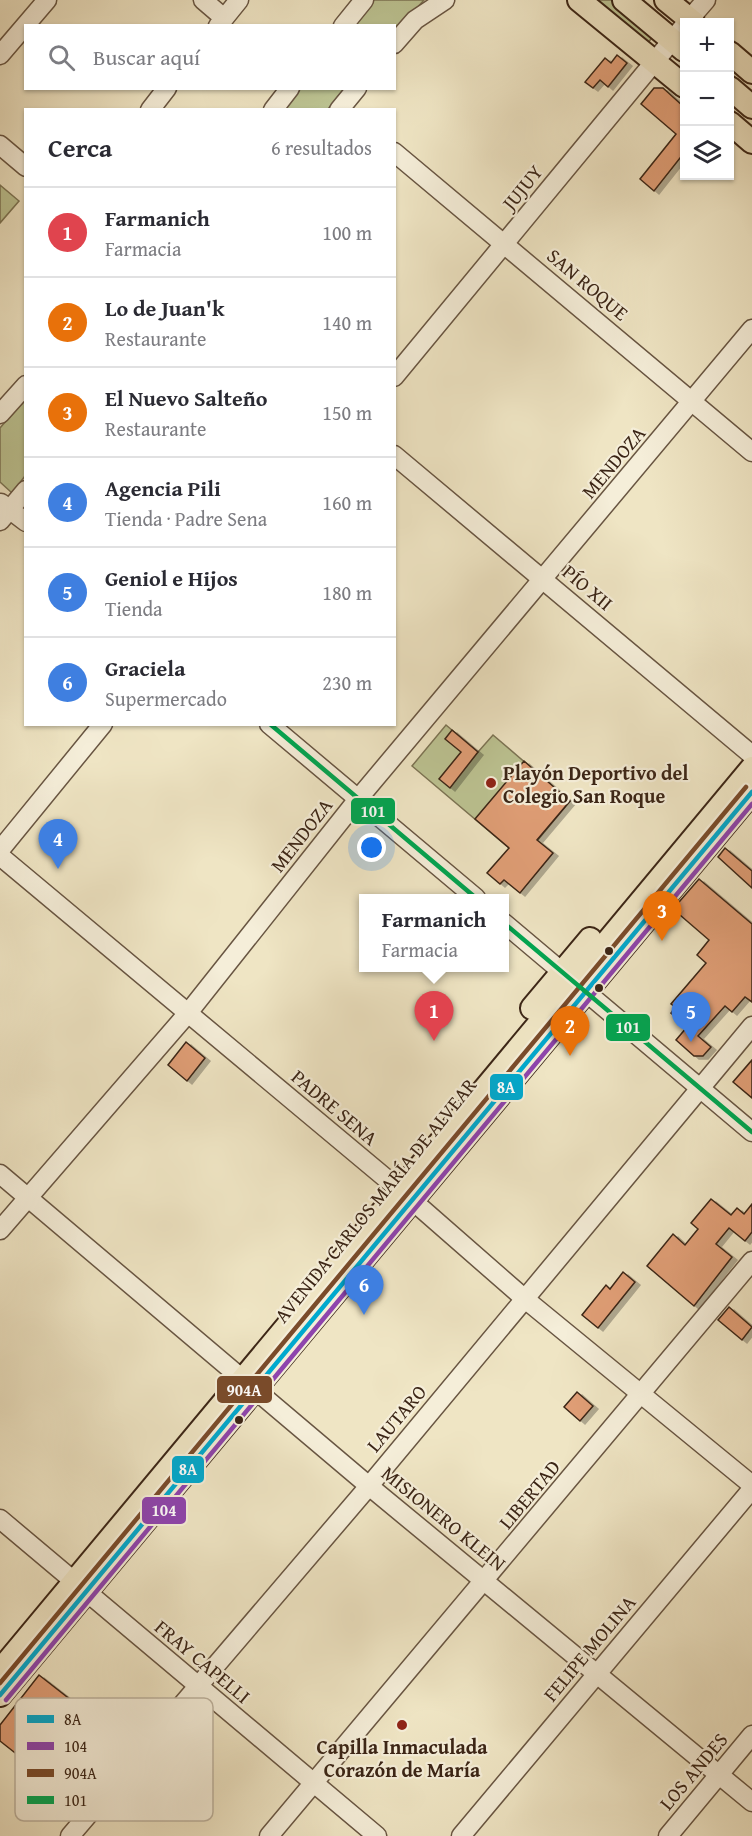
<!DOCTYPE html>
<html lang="es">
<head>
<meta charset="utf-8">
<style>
	body { margin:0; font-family:"Gentium Book Plus",serif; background:#f2f2f3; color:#2b2b33 }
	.controls { position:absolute; right:18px; top:18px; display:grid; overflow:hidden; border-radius:0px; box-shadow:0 2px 4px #0004 }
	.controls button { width:54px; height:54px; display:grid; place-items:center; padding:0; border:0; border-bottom:2px solid #e1e1e2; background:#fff; color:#2b2b33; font:30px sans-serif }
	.you { position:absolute; left:372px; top:848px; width:21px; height:21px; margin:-15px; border:4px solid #fff; border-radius:50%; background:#1a73e8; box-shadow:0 0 0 9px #1a73e833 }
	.badge { display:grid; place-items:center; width:39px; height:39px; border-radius:50%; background:#1a73e8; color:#fff; font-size:20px; font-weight:700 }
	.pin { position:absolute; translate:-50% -50px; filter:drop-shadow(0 2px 3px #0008) }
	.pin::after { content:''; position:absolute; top:32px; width:21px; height:18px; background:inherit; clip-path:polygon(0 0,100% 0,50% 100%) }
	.popup { position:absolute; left:359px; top:894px; width:150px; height:78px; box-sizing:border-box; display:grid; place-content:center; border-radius:0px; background:#fff; filter:drop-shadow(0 2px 4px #0005); font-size:20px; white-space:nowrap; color:#7c7c81 }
	.popup b { font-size:22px; color:#2b2b33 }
	.popup::after { content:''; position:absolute; left:50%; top:100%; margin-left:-12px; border:12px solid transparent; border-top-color:#fff }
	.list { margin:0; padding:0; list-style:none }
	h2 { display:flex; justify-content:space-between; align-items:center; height:78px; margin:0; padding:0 24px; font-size:26px }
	h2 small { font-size:20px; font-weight:400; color:#7c7c81 }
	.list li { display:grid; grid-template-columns:39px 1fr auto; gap:18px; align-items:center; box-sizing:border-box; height:90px; padding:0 24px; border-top:2px solid #e1e1e2 }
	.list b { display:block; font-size:22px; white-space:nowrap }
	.list p { margin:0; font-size:20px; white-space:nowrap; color:#7c7c81 }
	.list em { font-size:20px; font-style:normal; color:#7c7c81 }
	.icon { flex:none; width:33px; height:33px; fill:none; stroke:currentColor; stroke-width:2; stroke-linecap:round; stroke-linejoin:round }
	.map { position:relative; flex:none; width:752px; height:1836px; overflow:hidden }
	.search { position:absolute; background:#fff; box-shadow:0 2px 4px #0004; left:24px; top:24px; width:372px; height:66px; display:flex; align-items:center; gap:15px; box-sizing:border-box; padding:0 21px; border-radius:0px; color:#7c7c81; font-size:22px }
	.panel { position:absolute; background:#fff; box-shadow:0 2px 4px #0004; left:24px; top:108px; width:372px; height:618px; border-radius:0px }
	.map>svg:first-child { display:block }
</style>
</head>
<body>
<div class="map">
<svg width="752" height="1836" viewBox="0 0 752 1836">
	<defs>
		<filter id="shadow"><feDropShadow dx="5" dy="3" stdDeviation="0" flood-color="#0004"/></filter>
	</defs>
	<rect width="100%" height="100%" fill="#efe5c4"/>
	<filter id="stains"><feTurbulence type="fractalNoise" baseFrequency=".00333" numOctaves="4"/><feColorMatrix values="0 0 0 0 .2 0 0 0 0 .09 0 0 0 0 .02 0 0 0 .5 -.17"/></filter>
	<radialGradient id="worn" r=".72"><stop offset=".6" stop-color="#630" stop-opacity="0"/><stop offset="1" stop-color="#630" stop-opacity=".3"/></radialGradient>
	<g fill="#bcc392" stroke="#7c7454" stroke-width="1.5">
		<polygon points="374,0 424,0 395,33 394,26 352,26"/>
		<polygon points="593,0 611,0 654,35 647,44"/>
		<polygon points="298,89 345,89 328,109 282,110"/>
		<polygon points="0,185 19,201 0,223"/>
		<polygon points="25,399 25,476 12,493 0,482 0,428"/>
		<polygon points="446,725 478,752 493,735 570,801 522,859 412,766"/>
	</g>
	<g fill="#e09e76" stroke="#3b2516" stroke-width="1.5" filter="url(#shadow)">
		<polygon points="617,55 627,63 608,87 600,80 593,88 585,82 605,58 611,63"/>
		<polygon points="654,88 663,88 684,107 684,153 654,191 640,179 676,134 641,104"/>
		<polygon points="452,730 478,752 450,788 439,779 461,752 445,739"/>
		<polygon points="524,761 570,801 537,840 553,853 520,893 504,880 500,884 487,873 509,848 475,819"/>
		<polygon points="725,848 752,871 752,888 718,857"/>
		<polygon points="699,879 752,924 752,1002 745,997 732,1012 725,1006 698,1036 711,1047 703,1056 694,1056 676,1040 687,1027 671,1013 675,1007 671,1004 706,963 697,955 709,940 673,909"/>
		<polygon points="186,1042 205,1058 187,1081 168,1065"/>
		<polygon points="752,1060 752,1098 733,1082"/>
		<polygon points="711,1199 731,1215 737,1208 744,1214 752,1204 752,1232 745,1241 729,1228 716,1244 732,1257 694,1306 647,1266 673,1234 685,1245 698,1229 691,1223"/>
		<polygon points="623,1272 635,1282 598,1328 582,1315 606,1285 610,1289"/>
		<polygon points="729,1307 752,1327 742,1340 718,1320"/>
		<polygon points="577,1392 593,1406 580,1421 564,1407"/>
		<polygon points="39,1675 99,1722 83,1743 107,1762 76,1801 0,1741 0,1725"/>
	</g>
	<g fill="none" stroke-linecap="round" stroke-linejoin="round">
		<defs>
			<g id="minor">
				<polyline points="203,0 224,18"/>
				<polyline points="687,22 706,0"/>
				<polyline points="218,26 239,0"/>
				<polyline points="343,26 364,0"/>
				<polyline points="394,44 415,20 445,0"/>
				<polyline points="0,55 47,0"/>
				<polyline points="150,110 167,88"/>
				<polyline points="273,110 290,88"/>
				<polyline points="339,110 357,88"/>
				<polyline points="0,145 26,167"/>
				<polyline points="394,152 752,452"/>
				<polyline points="394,377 684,26"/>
				<polyline points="0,414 26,385"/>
				<polyline points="394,455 752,755"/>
				<polyline points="1,503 26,522"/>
				<polyline points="0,521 26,490"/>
				<polyline points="269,724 476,898"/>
				<polyline points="0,850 103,724"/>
				<polyline points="0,856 413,1201 525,1299 752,1485"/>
				<polyline points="504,923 752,1132"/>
				<polyline points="0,1174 369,1486 752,1802"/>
				<polyline points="0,1230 188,1013 358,799 752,329"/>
				<polyline points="0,1519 377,1836"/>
				<polyline points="70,1836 369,1486 752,1026"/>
				<polyline points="269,1836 752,1261"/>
				<polyline points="461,1836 752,1489"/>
				<polyline points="668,1836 752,1735"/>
			</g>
			<g id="major">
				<polyline points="579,0 684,86"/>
				<polyline points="624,0 684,50"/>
				<polyline points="666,0 693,22"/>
				<polyline points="730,53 752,72"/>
				<polyline points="730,88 752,107"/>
				<polyline points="730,123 752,142"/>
				<polyline points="532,1008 590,939"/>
				<polyline points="0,1671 752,768"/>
				<polyline points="0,1695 752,792"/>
			</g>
		</defs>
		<use href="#minor" stroke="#685542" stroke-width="21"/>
		<use href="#major" stroke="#3b2516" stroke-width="26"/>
		<use href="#minor" stroke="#f5eed9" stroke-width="18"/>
		<use href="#major" stroke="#efe5c4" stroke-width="22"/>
		<defs>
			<polyline id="bus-1" points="0,1695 752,792"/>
			<polyline id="bus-2" points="6,1700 752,804"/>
			<polyline id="bus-3" points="0,1683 746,787"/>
			<g id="bus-4">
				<polyline points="270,724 476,898"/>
				<polyline points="504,923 752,1132"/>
			</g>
		</defs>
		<use href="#bus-1" stroke="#f5eed9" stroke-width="9"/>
		<use href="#bus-2" stroke="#f5eed9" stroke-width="9"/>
		<use href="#bus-3" stroke="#f5eed9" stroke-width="9"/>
		<use href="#bus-4" stroke="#f5eed9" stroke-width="9"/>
		<use href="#bus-1" stroke="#00a9ce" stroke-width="4.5"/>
		<use href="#bus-2" stroke="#8e44ad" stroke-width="4.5"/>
		<use href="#bus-3" stroke="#7a4b2a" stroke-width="4.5"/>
		<use href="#bus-4" stroke="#00a651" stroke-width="4.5"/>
	</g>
	<g fill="#8f2418" stroke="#f5eed9" stroke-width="2">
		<circle cx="491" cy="783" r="6"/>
		<circle cx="402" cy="1725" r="6"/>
	</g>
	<g fill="#3b2516" stroke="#f5eed9" stroke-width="2">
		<circle cx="609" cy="951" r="5"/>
		<circle cx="599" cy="988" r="5"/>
		<circle cx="239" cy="1420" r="5"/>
	</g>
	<g text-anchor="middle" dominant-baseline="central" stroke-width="4.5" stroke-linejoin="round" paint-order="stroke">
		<g font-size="20" fill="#3b2516" stroke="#f5eed9">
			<text transform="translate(522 187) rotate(-51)">JUJUY</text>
			<text transform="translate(588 284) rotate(40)">SAN ROQUE</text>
			<text transform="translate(613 462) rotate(-50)">MENDOZA</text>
			<text transform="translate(588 587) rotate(40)">PÍO XII</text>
			<text transform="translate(301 835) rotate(-52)">MENDOZA</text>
			<text transform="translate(335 1107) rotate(40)">PADRE SENA</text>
			<text transform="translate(375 1200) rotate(-51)">AVENIDA CARLOS MARÍA DE ALVEAR</text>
			<text transform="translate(396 1418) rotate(-50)">LAUTARO</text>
			<text transform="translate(529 1494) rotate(-50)">LIBERTAD</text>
			<text transform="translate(444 1518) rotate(39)">MISIONERO KLEIN</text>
			<text transform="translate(589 1648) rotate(-50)">FELIPE MOLINA</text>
			<text transform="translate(203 1661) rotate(40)">FRAY CAPELLI</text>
			<text transform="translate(693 1771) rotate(-50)">LOS ANDES</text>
		</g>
		<g font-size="20" font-weight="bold" fill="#3b2516" stroke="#f5eed9" text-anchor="start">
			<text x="503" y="772">Playón Deportivo del<tspan x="503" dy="23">Colegio San Roque</tspan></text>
			<text x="402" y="1746" text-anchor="middle">Capilla Inmaculada<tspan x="402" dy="23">Corazón de María</tspan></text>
		</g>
	</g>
	<rect x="15" y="1698" width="198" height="123" rx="9" fill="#f5eed9" stroke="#bdb29e" stroke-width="1.5"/>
	<rect x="27" y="1715" width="27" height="8" fill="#00a9ce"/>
	<rect x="27" y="1742" width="27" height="8" fill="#8e44ad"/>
	<rect x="27" y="1769" width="27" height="8" fill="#7a4b2a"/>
	<rect x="27" y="1796" width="27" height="8" fill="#00a651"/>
	<g font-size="16" fill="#3b2516">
		<text x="64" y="1725">8A</text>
		<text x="64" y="1752">104</text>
		<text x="64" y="1779">904A</text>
		<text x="64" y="1806">101</text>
	</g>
	<g stroke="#f5eed9" stroke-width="2">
		<rect x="350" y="797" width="46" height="28" rx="6" fill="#00a651"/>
		<rect x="605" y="1013" width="46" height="29" rx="6" fill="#00a651"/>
		<rect x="489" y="1073" width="35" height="28" rx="6" fill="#00a9ce"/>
		<rect x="216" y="1375" width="57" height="29" rx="6" fill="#7a4b2a"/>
		<rect x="171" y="1455" width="34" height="29" rx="6" fill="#00a9ce"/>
		<rect x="141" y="1496" width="46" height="29" rx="6" fill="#8e44ad"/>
	</g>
	<g font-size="16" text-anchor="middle" font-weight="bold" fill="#fff">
		<text x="373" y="817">101</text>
		<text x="628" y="1033">101</text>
		<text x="506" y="1093">8A</text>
		<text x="244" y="1396">904A</text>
		<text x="188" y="1475">8A</text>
		<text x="164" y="1516">104</text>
	</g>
	<rect width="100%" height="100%" filter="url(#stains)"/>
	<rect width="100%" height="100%" fill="url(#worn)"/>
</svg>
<div class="controls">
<button>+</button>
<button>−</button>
<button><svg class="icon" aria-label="layers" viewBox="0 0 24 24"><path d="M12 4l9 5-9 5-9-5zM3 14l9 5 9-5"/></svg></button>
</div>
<div class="you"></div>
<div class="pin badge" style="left:434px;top:1041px;background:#e0444e">1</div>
<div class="popup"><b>Farmanich</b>Farmacia</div>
<div class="pin badge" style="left:570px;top:1056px;background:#e8710a">2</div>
<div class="pin badge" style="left:662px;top:941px;background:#e8710a">3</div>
<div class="pin badge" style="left:58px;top:869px;background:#3f7fe0">4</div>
<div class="pin badge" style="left:691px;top:1042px;background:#3f7fe0">5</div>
<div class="pin badge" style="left:364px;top:1315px;background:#3f7fe0">6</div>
<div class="search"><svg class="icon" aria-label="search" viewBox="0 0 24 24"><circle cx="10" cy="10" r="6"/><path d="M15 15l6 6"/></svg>Buscar aquí</div>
<section class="panel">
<h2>Cerca<small>6 resultados</small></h2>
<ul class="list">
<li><span class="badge" style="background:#e0444e">1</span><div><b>Farmanich</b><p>Farmacia</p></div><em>100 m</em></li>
<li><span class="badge" style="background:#e8710a">2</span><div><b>Lo de Juan'k</b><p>Restaurante</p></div><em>140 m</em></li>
<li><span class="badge" style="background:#e8710a">3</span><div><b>El Nuevo Salteño</b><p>Restaurante</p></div><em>150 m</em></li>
<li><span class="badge" style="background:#3f7fe0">4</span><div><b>Agencia Pili</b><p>Tienda · Padre Sena</p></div><em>160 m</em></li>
<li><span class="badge" style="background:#3f7fe0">5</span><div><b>Geniol e Hijos</b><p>Tienda</p></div><em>180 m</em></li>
<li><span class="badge" style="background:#3f7fe0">6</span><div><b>Graciela</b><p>Supermercado</p></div><em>230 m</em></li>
</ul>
</section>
</div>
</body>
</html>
